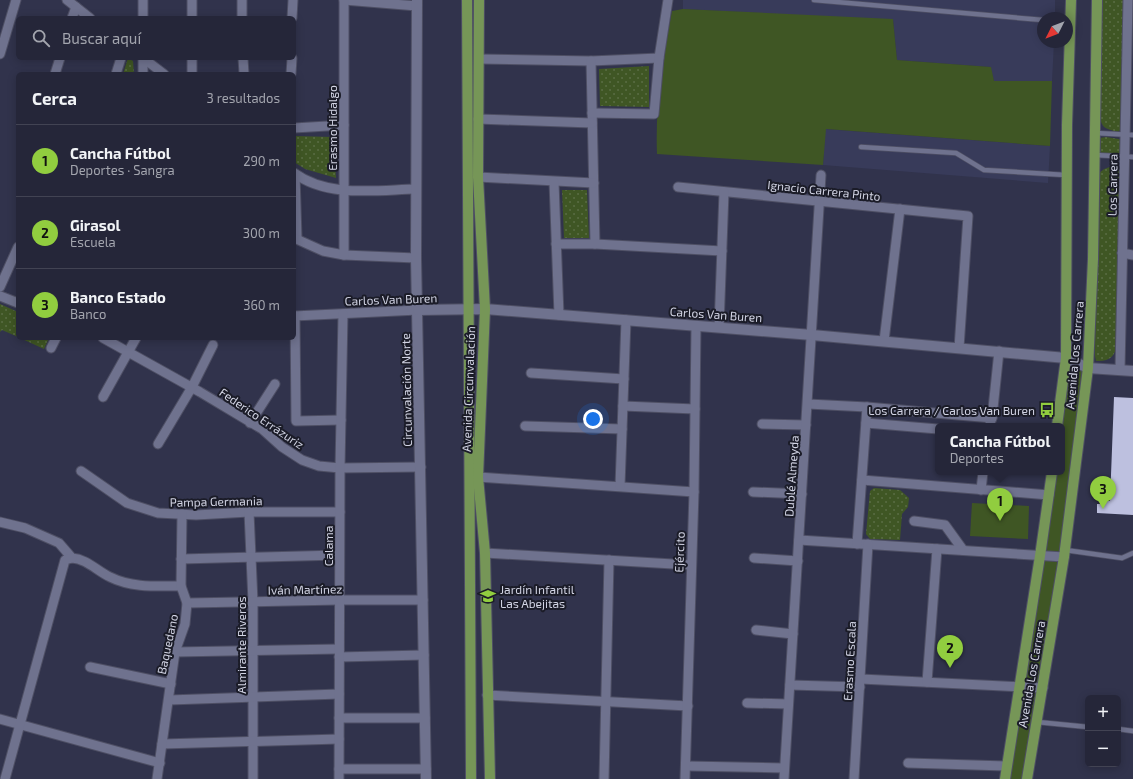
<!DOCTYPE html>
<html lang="es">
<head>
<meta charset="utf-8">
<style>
	body { margin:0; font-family:"Exo 2",sans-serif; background:#313244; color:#f1f3f6 }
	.controls { position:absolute; right:12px; bottom:12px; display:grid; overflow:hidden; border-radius:6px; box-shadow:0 2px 10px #0003 }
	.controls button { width:36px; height:36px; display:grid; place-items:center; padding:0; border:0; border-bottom:1px solid #424353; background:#252639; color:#f1f3f6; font:20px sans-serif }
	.compass { position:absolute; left:1037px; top:12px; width:36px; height:36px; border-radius:50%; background:#252639; box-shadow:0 2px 10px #0003; rotate:228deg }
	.you { position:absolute; left:593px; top:419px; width:14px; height:14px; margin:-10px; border:3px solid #fff; border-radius:50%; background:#1a73e8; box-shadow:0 0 0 6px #1a73e833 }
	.badge { display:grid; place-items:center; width:26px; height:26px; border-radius:50%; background:#91cd3f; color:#111; font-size:13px; font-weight:700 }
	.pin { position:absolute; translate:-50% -33px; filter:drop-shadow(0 1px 2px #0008) }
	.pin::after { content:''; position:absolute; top:21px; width:14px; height:12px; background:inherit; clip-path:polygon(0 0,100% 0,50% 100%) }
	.popup { position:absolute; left:935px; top:423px; width:130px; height:52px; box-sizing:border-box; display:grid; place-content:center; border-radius:6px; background:#252639; filter:drop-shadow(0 1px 3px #0005); font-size:13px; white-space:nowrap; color:#a3a5ae }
	.popup b { font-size:15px; color:#f1f3f6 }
	.popup::after { content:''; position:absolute; left:50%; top:100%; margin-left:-8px; border:8px solid transparent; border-top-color:#252639 }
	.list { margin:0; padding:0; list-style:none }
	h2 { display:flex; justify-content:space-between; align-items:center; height:52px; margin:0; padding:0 16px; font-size:17px }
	h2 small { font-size:13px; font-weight:400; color:#a3a5ae }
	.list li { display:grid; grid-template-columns:26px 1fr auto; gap:12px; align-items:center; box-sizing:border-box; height:72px; padding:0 16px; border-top:1px solid #424353 }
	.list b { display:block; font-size:15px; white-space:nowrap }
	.list p { margin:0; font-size:13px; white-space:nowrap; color:#a3a5ae }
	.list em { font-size:13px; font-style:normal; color:#a3a5ae }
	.icon { flex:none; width:22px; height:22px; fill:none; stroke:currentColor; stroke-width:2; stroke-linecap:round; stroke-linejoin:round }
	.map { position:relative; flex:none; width:1133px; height:779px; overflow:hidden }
	.search { position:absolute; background:#252639; box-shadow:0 2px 10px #0003; left:16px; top:16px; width:280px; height:44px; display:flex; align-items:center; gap:10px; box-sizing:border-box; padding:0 14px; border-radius:6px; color:#a3a5ae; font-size:15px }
	.panel { position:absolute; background:#252639; box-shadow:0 2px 10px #0003; left:16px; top:72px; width:280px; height:268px; border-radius:6px }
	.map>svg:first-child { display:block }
</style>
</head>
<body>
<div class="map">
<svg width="1133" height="779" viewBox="0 0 1133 779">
	<defs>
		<pattern id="park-dots" width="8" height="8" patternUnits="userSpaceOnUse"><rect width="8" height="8" fill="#3f5624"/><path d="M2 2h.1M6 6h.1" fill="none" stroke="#5a6d44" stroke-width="1.8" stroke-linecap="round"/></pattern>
	</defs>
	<rect width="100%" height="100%" fill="#31334c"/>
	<g fill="#383b5a">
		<polygon points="683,0 1055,0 1055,18 1043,18 1043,42 1054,42 1052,81 994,81 990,67 897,60 893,20 683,9"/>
		<polygon points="825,129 1050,146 1048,183 823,165"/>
	</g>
	<g fill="#3f5624">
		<path d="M683 9 893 19 897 60 991 67 994 81H1052L1050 146 826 129 823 165 657 154C655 105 663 58 672 11Z"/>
		<polygon points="1067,364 1085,370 1061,556 1024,779 1008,779 1054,472 1062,472 1062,426"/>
		<polygon points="972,503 1029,506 1028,539 970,536"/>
	</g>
	<g fill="url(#park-dots)">
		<path d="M1100 0H1125L1121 129 1118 132C1103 128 1102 128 1099 113Z"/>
		<polygon points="128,58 133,61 134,74 123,74"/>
		<polygon points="649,66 649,107 600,106 599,69"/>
		<polygon points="294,136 333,137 336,178 305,169 294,162"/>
		<path d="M1106 137 1119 139 1122 142 1121 153C1115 156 1105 157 1099 153L1098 143 1100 138Z"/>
		<path d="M1114 166 1119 170 1120 181 1117 344C1115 357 1109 362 1096 361L1095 356 1096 192C1098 175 1096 170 1114 166Z"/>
		<polygon points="562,190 587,190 589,238 564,238"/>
		<polygon points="0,304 18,312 18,337 2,330 0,332"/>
		<polygon points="20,338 49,338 44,349"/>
		<polygon points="874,488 900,490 909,498 908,507 902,514 900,540 870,539 866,534 870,491"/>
	</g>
	<polygon fill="#bdc0df" points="1114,397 1133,398 1133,515 1097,513 1097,504 1105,504 1105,501 1110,501"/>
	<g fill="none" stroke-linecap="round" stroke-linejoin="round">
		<defs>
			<g id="lane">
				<polyline points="814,0 1043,20"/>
				<polyline points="1095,133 1133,135"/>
				<polyline points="861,147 956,153 984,170 1066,175"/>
				<polyline points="1095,155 1133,157"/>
				<polyline points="1065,550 1122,558 1133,553"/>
				<polyline points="1037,722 1088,727"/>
				<polyline points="1118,729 1133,731"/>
			</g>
			<g id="street">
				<polyline points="67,0 90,18"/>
				<polyline points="143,0 143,18"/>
				<polyline points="192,0 192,18"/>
				<polyline points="242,0 242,18"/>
				<polyline points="344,0 417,6"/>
				<polyline points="72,18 76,7"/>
				<polyline points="292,18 293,0"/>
				<polyline points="0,54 16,0"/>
				<polyline points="143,58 164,74"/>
				<polyline points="192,58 192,74"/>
				<polyline points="243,58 244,74"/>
				<polyline points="479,59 591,61 659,58"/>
				<polyline points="591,61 595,244"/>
				<polyline points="55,74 60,58"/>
				<polyline points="116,74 121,58"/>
				<polyline points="143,74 143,58"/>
				<polyline points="291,74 292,58"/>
				<polyline points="592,113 654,114 659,58 668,0"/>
				<polyline points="478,119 592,123"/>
				<polyline points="294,128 344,125"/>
				<path d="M294 173C328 198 376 190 416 189"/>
				<polyline points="295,174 297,238"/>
				<polyline points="478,177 594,183"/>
				<polyline points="554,182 559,315"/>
				<polyline points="678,187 968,216 959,348"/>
				<polyline points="294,238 323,251 344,255 416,258"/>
				<polyline points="556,244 595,244 722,251"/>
				<polyline points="1122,253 1133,255"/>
				<polyline points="344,255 344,0"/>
				<polyline points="0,287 18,247"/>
				<polyline points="0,296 18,303"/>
				<polyline points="294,316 418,310"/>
				<polyline points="295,316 296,421 341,420"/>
				<polyline points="719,327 724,192"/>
				<polyline points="103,338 200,392 262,429 282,447 302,460 319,466 340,468 421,467"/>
				<polyline points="884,341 900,209"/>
				<polyline points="51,348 56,338"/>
				<polyline points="1120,370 1128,0"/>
				<polyline points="531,373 624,379"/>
				<polyline points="103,397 136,338"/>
				<polyline points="808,404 867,407 992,418"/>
				<polyline points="623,406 695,409"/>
				<polyline points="250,423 275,384"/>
				<polyline points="866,423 938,429"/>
				<polyline points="762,424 806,425"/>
				<polyline points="525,426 622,429"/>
				<polyline points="989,426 992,418 999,351"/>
				<polyline points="158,444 192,387 213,345"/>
				<polyline points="81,471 127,503 158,513 196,515 249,512 340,512"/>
				<polyline points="478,477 694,492"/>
				<polyline points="862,480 1049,495"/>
				<polyline points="620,486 626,320"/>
				<polyline points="981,490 983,472"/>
				<polyline points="753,492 802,494"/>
				<polyline points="249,512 253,602 253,779"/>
				<polyline points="914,521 945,525 963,550"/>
				<path d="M0 522 25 528 59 543 72 558C87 559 97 571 110 577 132 588 157 586 181 586"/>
				<polyline points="799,540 1064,557"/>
				<polyline points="857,544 867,407"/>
				<polyline points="485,553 690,565"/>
				<polyline points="754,558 798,561"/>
				<polyline points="181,559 339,555"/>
				<polyline points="187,603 339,600 423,600"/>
				<polyline points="756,630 793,634"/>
				<polyline points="175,652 339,649"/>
				<polyline points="339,657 424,655"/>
				<polyline points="90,667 171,684"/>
				<polyline points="861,679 1043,688"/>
				<polyline points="927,682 937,549"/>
				<polyline points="790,685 860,687"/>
				<polyline points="487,695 688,706"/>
				<polyline points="169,700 339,694"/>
				<polyline points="747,703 788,704"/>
				<polyline points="339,718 425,718"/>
				<polyline points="0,719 160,763"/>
				<polyline points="162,744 339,739"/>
				<polyline points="908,763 1006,766"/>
				<polyline points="686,766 784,768"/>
				<polyline points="339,769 426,769"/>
				<polyline points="5,779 65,560 72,558"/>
				<polyline points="157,779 175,652 185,624 187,603 181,586 182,514"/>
				<polyline points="339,779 340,468 343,314"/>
				<polyline points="604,779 609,560"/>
				<polyline points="685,779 694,492 696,326"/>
				<polyline points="784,779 821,175"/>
				<polyline points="854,779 868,544"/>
			</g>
			<g id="secondary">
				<polyline points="417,0 416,258 426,779"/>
				<polyline points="418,310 485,309 812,335 1066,358 1088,368 1133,371"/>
			</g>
			<g id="primary">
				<polyline points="467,0 471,779"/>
				<polyline points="479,0 478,177 485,309 478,477 485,553 490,779"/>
				<polyline points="1057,426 1066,358 1067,125 1071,0"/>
				<polyline points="1005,779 1040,556 1052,472"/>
				<polyline points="1027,779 1064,557 1088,368 1093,259 1097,0"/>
			</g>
		</defs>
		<use href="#lane" stroke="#4e4f64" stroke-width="6"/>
		<use href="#street" stroke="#4e4f64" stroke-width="11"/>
		<use href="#secondary" stroke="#4e4f64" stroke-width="12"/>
		<use href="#primary" stroke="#4e4f64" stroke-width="12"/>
		<use href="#lane" stroke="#6f728e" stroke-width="4.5"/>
		<use href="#street" stroke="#6f728e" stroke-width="9"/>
		<use href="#secondary" stroke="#6f728e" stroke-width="10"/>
		<use href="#primary" stroke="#769657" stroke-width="10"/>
	</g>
	<defs>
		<symbol id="bus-bare" viewBox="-9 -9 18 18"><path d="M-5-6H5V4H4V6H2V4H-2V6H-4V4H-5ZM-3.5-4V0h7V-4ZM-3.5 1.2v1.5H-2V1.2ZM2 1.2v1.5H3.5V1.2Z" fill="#91cd3f" stroke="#1b1c28" stroke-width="2.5" paint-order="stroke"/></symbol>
		<symbol id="school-bare" viewBox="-9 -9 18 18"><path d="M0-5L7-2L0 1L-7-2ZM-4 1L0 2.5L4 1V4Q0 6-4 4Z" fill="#91cd3f" stroke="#1b1c28" stroke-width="2.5" paint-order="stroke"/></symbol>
	</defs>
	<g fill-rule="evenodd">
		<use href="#bus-bare" x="1036" y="399" width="22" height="22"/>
		<use href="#school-bare" x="477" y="585" width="22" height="22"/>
	</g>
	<g text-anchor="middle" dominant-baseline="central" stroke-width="4" stroke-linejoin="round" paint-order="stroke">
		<g font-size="12" fill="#d2d4e4" stroke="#1b1c28">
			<text transform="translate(332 128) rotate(-90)">Erasmo Hidalgo</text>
			<text transform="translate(1112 185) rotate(-89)">Los Carrera</text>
			<text transform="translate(824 190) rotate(6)">Ignacio Carrera Pinto</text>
			<text transform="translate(391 299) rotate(-2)">Carlos Van Buren</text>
			<text transform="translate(716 314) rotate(4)">Carlos Van Buren</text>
			<text transform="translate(1074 355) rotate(-85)">Avenida Los Carrera</text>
			<text transform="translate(468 389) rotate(-88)">Avenida Circunvalación</text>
			<text transform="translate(406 390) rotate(-91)">Circunvalación Norte</text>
			<text transform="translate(262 418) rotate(34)">Federico Errázuriz</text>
			<text transform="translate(791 476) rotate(-86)">Dublé Almeyda</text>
			<text transform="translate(216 501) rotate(-1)">Pampa Germania</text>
			<text transform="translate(328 546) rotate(-90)">Calama</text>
			<text transform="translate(679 552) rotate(-88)">Ejército</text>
			<text transform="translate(305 589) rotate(-1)">Iván Martínez</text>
			<text transform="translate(167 644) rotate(-78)">Baquedano</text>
			<text transform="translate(241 645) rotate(-90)">Almirante Riveros</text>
			<text transform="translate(849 661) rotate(-87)">Erasmo Escala</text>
			<text transform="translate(1031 674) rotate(-80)">Avenida Los Carrera</text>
		</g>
		<g font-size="12" fill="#d2d4e4" stroke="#1b1c28" text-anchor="end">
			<text x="1035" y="410">Los Carrera / Carlos Van Buren</text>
			<text x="500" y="589" text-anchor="start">Jardín Infantil<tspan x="500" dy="14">Las Abejitas</tspan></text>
		</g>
	</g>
</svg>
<div class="controls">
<button>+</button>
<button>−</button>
</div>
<svg class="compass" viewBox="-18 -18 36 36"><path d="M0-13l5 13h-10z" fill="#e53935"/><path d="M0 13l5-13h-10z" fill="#a3a5ae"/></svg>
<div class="you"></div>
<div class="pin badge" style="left:1000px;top:521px">1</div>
<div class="popup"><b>Cancha Fútbol</b>Deportes</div>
<div class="pin badge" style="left:950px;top:668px">2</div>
<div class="pin badge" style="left:1103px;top:509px">3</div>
<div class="search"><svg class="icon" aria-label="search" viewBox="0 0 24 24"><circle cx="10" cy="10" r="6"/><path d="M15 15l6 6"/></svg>Buscar aquí</div>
<section class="panel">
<h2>Cerca<small>3 resultados</small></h2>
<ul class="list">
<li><span class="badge">1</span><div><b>Cancha Fútbol</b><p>Deportes · Sangra</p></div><em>290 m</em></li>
<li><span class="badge">2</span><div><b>Girasol</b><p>Escuela</p></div><em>300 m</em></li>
<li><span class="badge">3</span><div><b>Banco Estado</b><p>Banco</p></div><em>360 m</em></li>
</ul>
</section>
</div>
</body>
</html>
